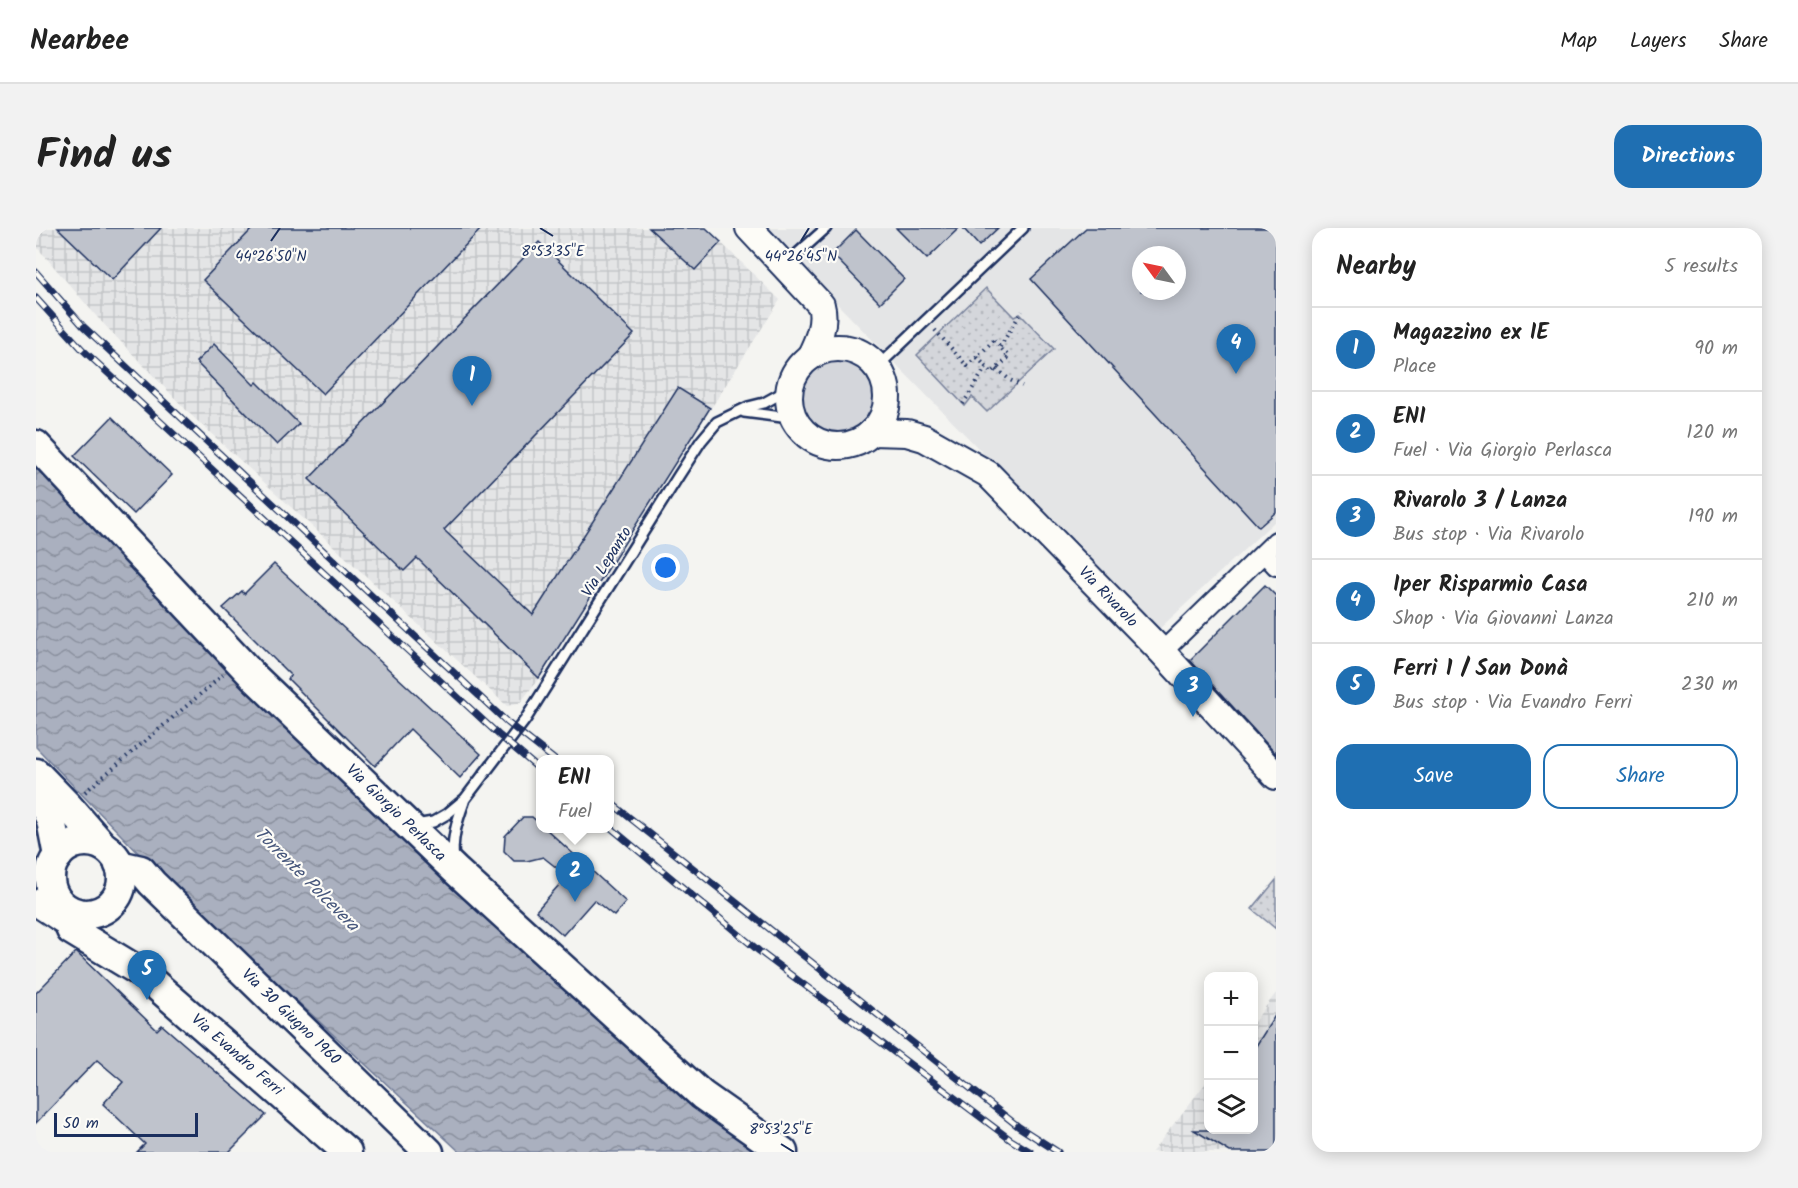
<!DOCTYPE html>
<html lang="en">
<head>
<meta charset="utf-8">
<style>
	body { margin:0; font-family:Kalam,sans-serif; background:#f2f2f2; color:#222 }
	.controls { position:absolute; right:18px; bottom:18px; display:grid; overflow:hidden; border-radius:12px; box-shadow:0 3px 15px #0003 }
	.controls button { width:54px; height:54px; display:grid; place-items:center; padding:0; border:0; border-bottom:2px solid #e0e0e0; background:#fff; color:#222; font:30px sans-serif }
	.compass { position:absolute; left:1096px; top:18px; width:54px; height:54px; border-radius:50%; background:#fff; box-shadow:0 3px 15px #0003; rotate:303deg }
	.scale { position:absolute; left:18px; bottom:15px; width:144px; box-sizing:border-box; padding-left:6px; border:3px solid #1b2f5e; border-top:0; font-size:16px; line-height:21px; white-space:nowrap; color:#1b2f5e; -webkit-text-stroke:4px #fdfcf7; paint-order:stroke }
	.you { position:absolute; left:630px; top:340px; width:21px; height:21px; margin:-15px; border:4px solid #fff; border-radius:50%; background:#1a73e8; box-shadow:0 0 0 9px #1a73e833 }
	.badge { display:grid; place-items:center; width:39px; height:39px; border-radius:50%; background:#1f6fb2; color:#fff; font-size:20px; font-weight:700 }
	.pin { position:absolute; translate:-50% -50px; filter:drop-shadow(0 2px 3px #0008) }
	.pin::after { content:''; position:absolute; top:32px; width:21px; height:18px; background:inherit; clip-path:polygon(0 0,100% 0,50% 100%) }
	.popup { position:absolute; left:500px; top:527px; width:78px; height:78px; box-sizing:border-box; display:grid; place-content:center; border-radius:12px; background:#fff; filter:drop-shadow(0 2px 4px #0005); font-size:20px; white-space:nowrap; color:#767676 }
	.popup b { font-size:22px; color:#222 }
	.popup::after { content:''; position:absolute; left:50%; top:100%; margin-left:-12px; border:12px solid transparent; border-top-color:#fff }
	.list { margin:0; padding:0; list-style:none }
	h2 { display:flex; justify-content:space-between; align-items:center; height:78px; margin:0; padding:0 24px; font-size:26px }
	h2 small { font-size:20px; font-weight:400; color:#767676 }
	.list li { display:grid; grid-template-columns:39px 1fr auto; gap:18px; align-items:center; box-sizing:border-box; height:84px; padding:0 24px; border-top:2px solid #e0e0e0 }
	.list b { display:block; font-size:22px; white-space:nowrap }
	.list p { margin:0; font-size:20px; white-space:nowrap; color:#767676 }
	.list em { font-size:20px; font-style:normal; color:#767676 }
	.actions { display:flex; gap:12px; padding:18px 24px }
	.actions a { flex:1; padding:14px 0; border:2px solid #1f6fb2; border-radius:18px; text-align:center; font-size:21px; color:#1f6fb2 }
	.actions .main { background:#1f6fb2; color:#fff }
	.icon { flex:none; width:33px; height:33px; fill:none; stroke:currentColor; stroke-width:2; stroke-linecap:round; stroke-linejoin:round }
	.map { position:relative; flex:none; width:1240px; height:924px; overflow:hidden; border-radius:18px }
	header { display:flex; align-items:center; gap:36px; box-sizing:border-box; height:84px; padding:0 30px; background:#fff; border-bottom:2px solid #e0e0e0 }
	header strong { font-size:28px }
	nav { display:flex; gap:33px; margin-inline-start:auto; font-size:21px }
	.intro { display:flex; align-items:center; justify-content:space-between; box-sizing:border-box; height:144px; padding:0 36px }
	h1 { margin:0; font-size:42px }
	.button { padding:15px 27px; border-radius:18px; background:#1f6fb2; color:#fff; font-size:21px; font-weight:700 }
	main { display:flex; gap:36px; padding:0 36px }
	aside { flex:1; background:#fff; border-radius:18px; box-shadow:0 3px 15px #0003 }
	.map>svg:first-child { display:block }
</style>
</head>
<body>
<header>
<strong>Nearbee</strong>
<nav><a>Map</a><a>Layers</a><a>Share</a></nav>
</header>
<div class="intro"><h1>Find us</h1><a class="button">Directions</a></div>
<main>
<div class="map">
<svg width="1240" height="924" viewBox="0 0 1240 924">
	<defs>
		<pattern id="industrial-grid" width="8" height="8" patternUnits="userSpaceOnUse" patternTransform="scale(1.5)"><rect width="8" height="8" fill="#e4e5e6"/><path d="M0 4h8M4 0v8" fill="none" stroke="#c3c5c8"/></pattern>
		<pattern id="park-dots" width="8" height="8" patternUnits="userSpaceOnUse" patternTransform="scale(1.5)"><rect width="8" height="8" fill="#d4d6db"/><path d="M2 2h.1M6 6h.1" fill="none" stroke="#b5b8be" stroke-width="1.8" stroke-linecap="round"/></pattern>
		<pattern id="water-waves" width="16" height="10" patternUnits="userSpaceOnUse" patternTransform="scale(1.5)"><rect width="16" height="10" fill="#aab0bf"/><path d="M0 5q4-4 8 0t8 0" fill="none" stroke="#8a909e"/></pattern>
	</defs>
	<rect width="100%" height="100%" fill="#f4f4f1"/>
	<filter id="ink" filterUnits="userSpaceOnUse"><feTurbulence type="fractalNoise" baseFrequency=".0167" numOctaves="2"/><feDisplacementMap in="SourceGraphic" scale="12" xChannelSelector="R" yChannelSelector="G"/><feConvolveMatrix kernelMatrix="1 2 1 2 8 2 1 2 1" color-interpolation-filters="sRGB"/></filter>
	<g filter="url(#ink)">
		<path fill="#e4e5e6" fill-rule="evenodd" d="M727 0H1240V292L1121 403ZM1105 27H1141V63H1105Z"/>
		<g fill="url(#industrial-grid)">
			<polygon points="0,0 670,0 744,72 503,450 484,475 471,478 155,187 62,90 0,18"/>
			<polygon points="1240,765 1240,924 1116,924 1172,852 1172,902 1218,902 1218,794"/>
		</g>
		<circle fill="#d4d6db" stroke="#78829c" stroke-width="1.5" cx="802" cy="169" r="44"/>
		<g fill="url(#park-dots)" stroke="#78829c" stroke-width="1.5">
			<polygon points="950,60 978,89 984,86 1018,121 951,184 936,169 929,178 881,127"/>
			<polygon points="1240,652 1240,701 1216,681"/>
		</g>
		<polygon fill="url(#water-waves)" stroke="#717c98" stroke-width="1.5" points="0,235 247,499 587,814 723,924 424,924 112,635 0,519"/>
		<g fill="#bfc3cc" stroke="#1b2f5e" stroke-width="1.5" fill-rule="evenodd">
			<polygon points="22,0 125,0 76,52"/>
			<polygon points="217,0 446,0 287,166 167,52"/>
			<polygon points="613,0 670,0 685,14 659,42"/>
			<polygon points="860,0 923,0 891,31"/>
			<polygon points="927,0 962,0 943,18"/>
			<path d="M1050 0H1240V284L1223 299 995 51ZM1105 27H1141V63H1105Z"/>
			<polygon points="820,2 868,51 844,75 796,26"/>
			<polygon points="503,14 598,106 408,302 497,387 642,160 674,180 503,450 381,330 368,343 273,251"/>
			<polygon points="178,116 218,157 221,154 263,196 241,217 160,134"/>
			<polygon points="76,189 136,247 98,286 38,228"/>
			<polygon points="238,336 445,526 424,550 374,501 339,538 252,451 255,448 187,380 206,363 208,366"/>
			<polygon points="1229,357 1240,368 1240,526 1154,432"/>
			<polygon points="487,589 496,589 504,596 504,600 509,600 590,674 578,688 558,672 527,707 500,683 531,648 507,629 491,633 478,633 468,623 469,608"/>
			<polygon points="40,724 121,802 126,797 230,887 193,924 101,924 109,916 67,876 87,854 61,832 0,895 0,765"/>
			<polygon points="1240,786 1240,924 1194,924 1158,902 1218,902 1218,821"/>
		</g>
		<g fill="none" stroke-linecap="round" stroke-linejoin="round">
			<defs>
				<g id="lane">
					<polyline points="750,36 790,0"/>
					<polyline points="841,139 987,0"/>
					<polyline points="708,184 746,189 763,198"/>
					<polyline points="380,597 397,594 411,586 429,571 489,492 643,247 665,213 681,194 712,179 728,175 755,160"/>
					<path d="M418 633C415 612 421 593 428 574"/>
				</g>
				<g id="street">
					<polyline points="1228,325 1240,338"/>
					<polyline points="1126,424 1240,313"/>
					<polyline points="0,672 16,664"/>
					<polyline points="0,679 35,702"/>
				</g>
				<g id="secondary">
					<path d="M713 0 785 77C790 95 782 113 774 129"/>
					<circle cx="802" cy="169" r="49"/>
					<polyline points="836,204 871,205 888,210 952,246 1126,424 1240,548"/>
				</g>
				<g id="primary">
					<polyline points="0,217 218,449 419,642 666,867 747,924"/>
					<polyline points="0,545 32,578 67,618"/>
					<polyline points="0,561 15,592 22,628"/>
					<circle cx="50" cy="650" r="36"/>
					<polyline points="83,637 105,642 116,655 393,924"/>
					<polyline points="32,682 35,702 106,745 311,924"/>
				</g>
			</defs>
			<use href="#lane" stroke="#1b2f5e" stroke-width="14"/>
			<use href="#street" stroke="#1b2f5e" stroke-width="22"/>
			<use href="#secondary" stroke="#1b2f5e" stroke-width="30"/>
			<use href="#primary" stroke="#1b2f5e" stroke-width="33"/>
			<g stroke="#1b2f5e" stroke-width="4" stroke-dasharray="1.5 4.5" stroke-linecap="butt">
				<polyline points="899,102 931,138 941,129"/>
				<polygon points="958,112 973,129 956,145 941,129"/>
				<polyline points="964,119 986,83"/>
				<polyline points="961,141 974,152 986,158"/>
				<polyline points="927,176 950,139"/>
				<polyline points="49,564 187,447"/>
			</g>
			<use href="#lane" stroke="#fdfcf7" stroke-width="9"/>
			<use href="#street" stroke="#fdfcf7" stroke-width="18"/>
			<use href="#secondary" stroke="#fdfcf7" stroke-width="26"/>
			<use href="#primary" stroke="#fdfcf7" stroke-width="28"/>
			<defs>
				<g id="rail">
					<polyline points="0,44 47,98 472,495 519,532"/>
					<polyline points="0,70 46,121 464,508 504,542"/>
					<polyline points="574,574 983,899 1022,924"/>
					<polyline points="574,599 723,723 975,912 995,924"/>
				</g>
			</defs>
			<use href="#rail" stroke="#1b2f5e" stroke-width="7"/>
			<use href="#rail" stroke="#fdfcf7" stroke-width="4.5" stroke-dasharray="14" stroke-linecap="butt"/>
		</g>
	</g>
	<path fill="none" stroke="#1b2f5e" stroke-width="2" d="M504 0 517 8M235 13 244 0M765 13 773 0M745 916 758 924"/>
	<g text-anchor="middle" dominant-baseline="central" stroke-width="4.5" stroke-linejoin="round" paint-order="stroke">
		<g font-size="16" fill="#1b2f5e" stroke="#fdfcf7">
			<text transform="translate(571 334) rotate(-58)">Via Lepanto</text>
			<text transform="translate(1072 369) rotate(46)">Via Rivarolo</text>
			<text transform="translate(360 585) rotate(44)">Via Giorgio Perlasca</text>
			<text transform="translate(255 789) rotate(44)">Via 30 Giugno 1960</text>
			<text transform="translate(201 827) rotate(41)">Via Evandro Ferri</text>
		</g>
		<g font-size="18" font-style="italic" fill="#46567b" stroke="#fdfcf7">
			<text transform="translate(270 652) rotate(45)">Torrente Polcevera</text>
		</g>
	</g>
	<g font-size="15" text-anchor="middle" fill="#1b2f5e" stroke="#fdfcf7" stroke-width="4.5" stroke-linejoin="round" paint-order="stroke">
		<text x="517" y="28">8°53'35"E</text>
		<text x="235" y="33">44°26'50"N</text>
		<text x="765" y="33">44°26'45"N</text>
		<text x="745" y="906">8°53'25"E</text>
	</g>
</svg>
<div class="controls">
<button>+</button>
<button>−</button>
<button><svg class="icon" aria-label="layers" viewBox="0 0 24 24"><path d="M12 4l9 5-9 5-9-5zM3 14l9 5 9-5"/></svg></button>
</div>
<svg class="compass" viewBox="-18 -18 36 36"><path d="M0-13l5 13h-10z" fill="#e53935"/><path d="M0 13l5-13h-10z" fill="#767676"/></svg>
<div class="scale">50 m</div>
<div class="you"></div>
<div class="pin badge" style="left:436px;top:178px">1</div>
<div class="pin badge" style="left:539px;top:674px">2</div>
<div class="popup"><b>ENI</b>Fuel</div>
<div class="pin badge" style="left:1157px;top:489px">3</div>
<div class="pin badge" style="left:1200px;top:146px">4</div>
<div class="pin badge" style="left:111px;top:772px">5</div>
</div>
<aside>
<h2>Nearby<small>5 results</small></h2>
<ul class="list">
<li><span class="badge">1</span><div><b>Magazzino ex IE</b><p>Place</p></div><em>90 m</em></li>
<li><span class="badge">2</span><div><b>ENI</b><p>Fuel · Via Giorgio Perlasca</p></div><em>120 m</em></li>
<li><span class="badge">3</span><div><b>Rivarolo 3 / Lanza</b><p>Bus stop · Via Rivarolo</p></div><em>190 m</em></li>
<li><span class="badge">4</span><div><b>Iper Risparmio Casa</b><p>Shop · Via Giovanni Lanza</p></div><em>210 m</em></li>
<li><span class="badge">5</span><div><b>Ferri 1 / San Donà</b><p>Bus stop · Via Evandro Ferri</p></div><em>230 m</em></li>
</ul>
<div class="actions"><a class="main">Save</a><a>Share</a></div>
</aside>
</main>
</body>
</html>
